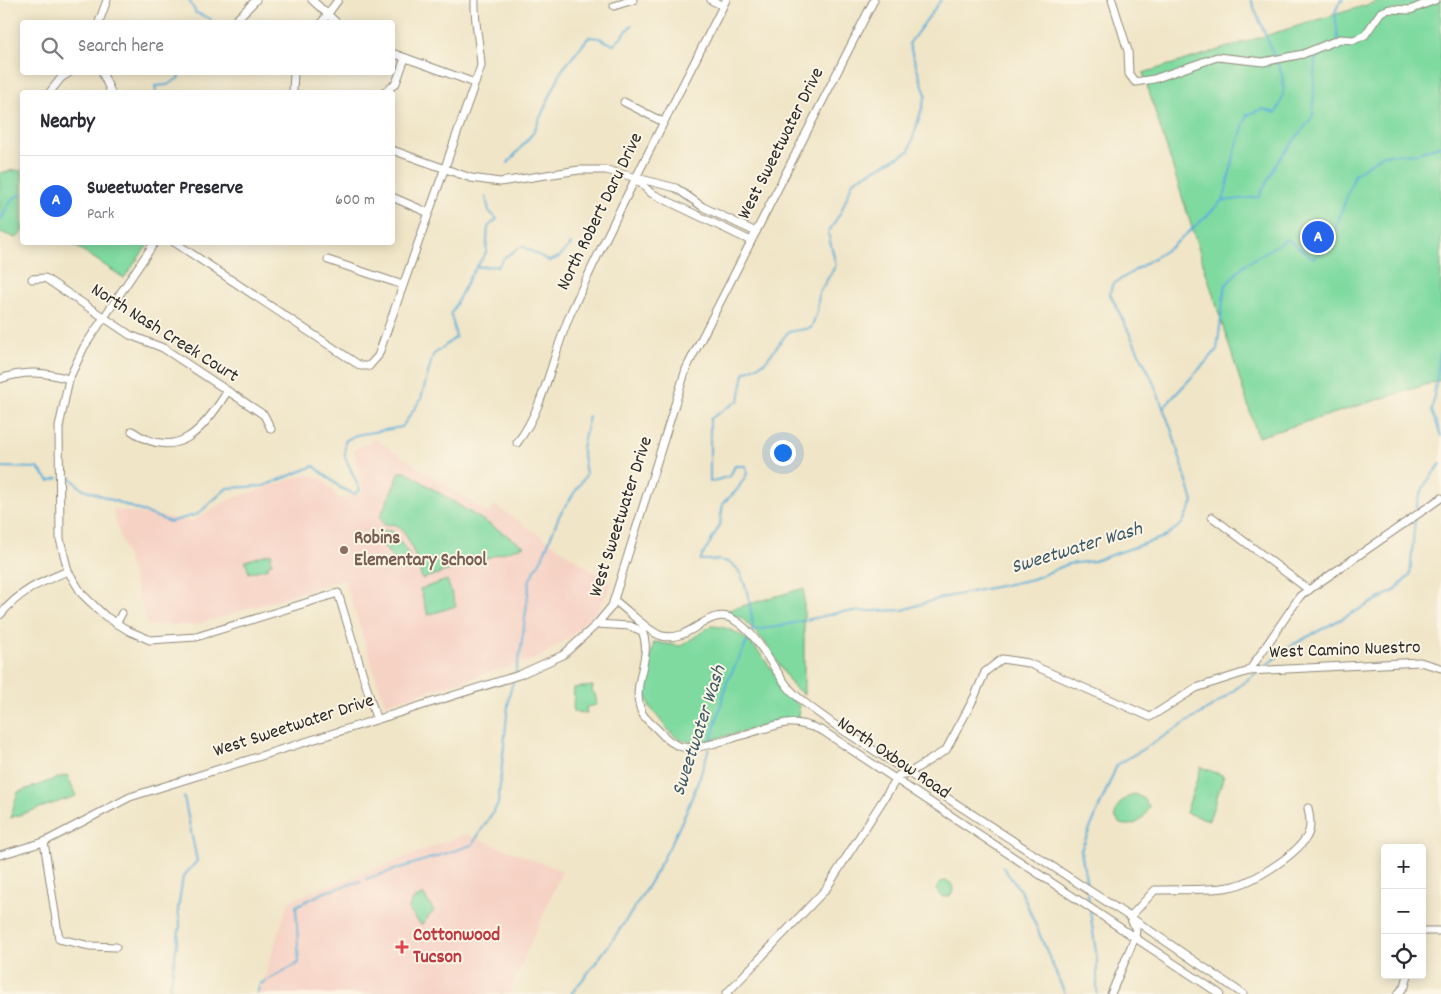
<!DOCTYPE html>
<html lang="en">
<head>
<meta charset="utf-8">
<style>
	body { margin:0; font-family:Dekko,sans-serif; background:#f2f2f3; color:#2b2b33 }
	.controls { position:absolute; right:15px; bottom:15px; display:grid; overflow:hidden; border-radius:5px; box-shadow:0 2px 12px #0003 }
	.controls button { width:45px; height:45px; display:grid; place-items:center; padding:0; border:0; border-bottom:1px solid #e1e1e2; background:#fff; color:#2b2b33; font:25px sans-serif }
	.you { position:absolute; left:782px; top:452px; width:18px; height:18px; margin:-12px; border:4px solid #fff; border-radius:50%; background:#1a73e8; box-shadow:0 0 0 8px #1a73e833 }
	.badge { display:grid; place-items:center; width:32px; height:32px; border-radius:50%; background:#2563eb; color:#fff; font-size:16px; font-weight:700 }
	.pin { position:absolute; translate:-50% -50%; border:2px solid #fff; box-shadow:0 1px 5px #0006 }
	.list { margin:0; padding:0; list-style:none }
	h2 { display:flex; justify-content:space-between; align-items:center; height:65px; margin:0; padding:0 20px; font-size:21px }
	h2 small { font-size:16px; font-weight:400; color:#7c7c81 }
	.list li { display:grid; grid-template-columns:32px 1fr auto; gap:15px; align-items:center; box-sizing:border-box; height:90px; padding:0 20px; border-top:1px solid #e1e1e2 }
	.list b { display:block; font-size:19px; white-space:nowrap }
	.list p { margin:0; font-size:16px; white-space:nowrap; color:#7c7c81 }
	.list em { font-size:16px; font-style:normal; color:#7c7c81 }
	.icon { flex:none; width:28px; height:28px; fill:none; stroke:currentColor; stroke-width:2; stroke-linecap:round; stroke-linejoin:round }
	.map { position:relative; flex:none; width:1441px; height:994px; overflow:hidden }
	.search { position:absolute; background:#fff; box-shadow:0 2px 12px #0003; left:20px; top:20px; width:375px; height:55px; display:flex; align-items:center; gap:12px; box-sizing:border-box; padding:0 18px; border-radius:5px; color:#7c7c81; font-size:19px }
	.panel { position:absolute; background:#fff; box-shadow:0 2px 12px #0003; left:20px; top:90px; width:375px; height:155px; border-radius:5px }
	.map>svg:first-child { display:block }
</style>
</head>
<body>
<div class="map">
<svg width="1441" height="994" viewBox="0 0 1441 994">
	<rect width="100%" height="100%" fill="#fcf5e5"/>
	<filter id="ink" filterUnits="userSpaceOnUse"><feTurbulence type="fractalNoise" baseFrequency=".02" numOctaves="2"/><feDisplacementMap in="SourceGraphic" scale="10" xChannelSelector="R" yChannelSelector="G"/><feConvolveMatrix kernelMatrix="1 2 1 2 8 2 1 2 1" color-interpolation-filters="sRGB"/></filter>
	<filter id="wash" filterUnits="userSpaceOnUse"><feTurbulence type="fractalNoise" baseFrequency=".0096" numOctaves="4" result="noise"/><feDisplacementMap in="SourceGraphic" scale="20" xChannelSelector="R" yChannelSelector="G"/><feGaussianBlur stdDeviation="1.12" result="paint"/><feColorMatrix in="noise" values="0 0 0 0 0 0 0 0 0 0 0 0 0 0 0 0 0 1.4 0 .05"/><feComposite in="paint" operator="in"/></filter>
	<g filter="url(#wash)">
		<rect width="100%" height="100%" fill="#f0e5c7"/>
		<g fill="#f6d2c5">
			<polygon points="375,439 488,513 495,505 612,584 599,608 570,637 538,658 385,704 344,579 195,625 148,625 112,509 191,521 231,499 307,474 323,480 339,499 363,492 354,450"/>
			<polygon points="466,834 562,871 509,994 259,994 289,901"/>
		</g>
		<g fill="#7fdaa0" stroke="#558266">
			<polygon points="1383,0 1441,0 1441,380 1258,437 1143,73"/>
			<polygon points="14,170 22,171 22,233 16,238 0,232 0,173"/>
			<polygon points="71,243 149,242 149,243 124,278"/>
			<path d="M400 472H406L524 546 422 579C418 565 410 536 399 527 395 523 388 525 384 525L380 517Z"/>
			<polygon points="379,531 392,531 409,554 410,568 406,571 394,561 376,535"/>
			<polygon points="271,553 272,557 270,558 272,563 268,565 268,568 249,573 245,561"/>
			<polygon points="447,580 456,606 428,615 420,589"/>
			<polygon points="804,588 804,695 792,685 765,642 742,618 722,612"/>
			<path d="M711 626C757 627 771 678 799 706L798 717 699 743 680 740 669 731 650 707 644 691 654 642 681 646Z"/>
			<polygon points="593,686 592,691 595,694 597,705 586,707 587,713 573,712 574,688"/>
			<polygon points="1201,767 1224,776 1209,820 1186,813"/>
			<polygon points="67,775 76,796 10,818 18,792"/>
			<path d="M1134 794 1143 798 1149 806C1144 820 1135 828 1120 824L1115 817C1116 804 1123 799 1134 794Z"/>
			<circle cx="945" cy="889" r="8"/>
			<polygon points="423,894 434,911 421,925 408,909 413,900"/>
		</g>
		<g fill="none" stroke-linecap="round" stroke-linejoin="round">
			<g stroke="#5db0d9" stroke-width="2">
				<polyline points="189,0 196,13 211,19 210,22"/>
				<polyline points="1251,0 1275,58"/>
				<polyline points="1400,0 1404,2 1414,0"/>
				<polyline points="1338,39 1335,12 1340,1 1343,0"/>
				<polyline points="156,92 155,86 167,85 179,78 177,72"/>
				<polyline points="508,163 533,133 562,70 589,37 599,38 614,45 632,25"/>
				<polyline points="1222,201 1259,197 1278,161 1313,116 1315,60 1332,46"/>
				<path d="M0 222C5 212 10 196 22 194"/>
				<polyline points="476,267 498,266 505,257 522,246 549,261 559,257 571,244"/>
				<polyline points="1441,346 1432,411 1441,436"/>
				<polyline points="1163,408 1217,350 1225,286 1244,265 1287,239 1313,258 1329,247 1355,174 1382,155 1419,153 1441,145"/>
				<polyline points="0,467 38,468 49,481 58,478"/>
				<polyline points="63,478 71,478 81,488 170,522 198,514 227,488 264,486 314,466 341,488 354,494 360,490 345,457 345,441 356,435 402,427 421,399 433,355 456,337 451,314 469,278 486,253 488,227 497,219 489,211 486,197"/>
				<path d="M1416 512C1417 494 1429 477 1441 464"/>
				<path d="M753 630C752 613 746 567 728 562 719 559 708 560 700 560L720 525 723 503 737 490 747 474 746 466H735L730 476 710 482V419L739 400 744 373 765 362 788 332 811 328 817 312 819 293 836 265 828 233 841 212 853 181 909 151 926 95 909 44 941 0"/>
				<path d="M752 632 753 630 776 627 841 612 903 610 937 599 1033 579 1068 564 1094 561 1164 537 1182 524 1193 502 1172 431 1152 379 1110 294 1112 285 1171 247 1207 216 1224 198 1235 151 1247 115 1262 109 1276 113C1286 95 1286 81 1277 62"/>
				<polyline points="1264,667 1294,644 1394,591 1410,575 1415,519"/>
				<polyline points="515,674 521,649 530,579 543,556 559,516 586,475 582,448 589,416"/>
				<polyline points="711,741 727,682 750,636"/>
				<polyline points="1002,866 1022,893 1065,994"/>
				<polyline points="366,879 472,845 498,804 509,696 514,678"/>
				<polyline points="1087,886 1081,850 1117,765 1215,705 1256,673"/>
				<polyline points="1088,893 1089,904"/>
				<polyline points="1090,911 1097,959 1097,994"/>
				<polyline points="169,994 180,925 178,909 183,877 197,861 184,797"/>
				<polyline points="257,994 260,984 299,963 296,906 325,892 361,881"/>
				<path d="M571 994C631 921 683 839 709 748"/>
			</g>
		</g>
	</g>
	<g filter="url(#ink)">
		<g fill="none" stroke-linecap="round" stroke-linejoin="round">
			<defs>
				<g id="minor">
					<polyline points="312,0 336,22"/>
					<polyline points="711,0 723,6"/>
					<polyline points="1112,0 1128,51 1129,74 1135,82 1154,79 1217,57 1263,62 1303,54 1340,39 1354,40 1365,35 1381,12 1390,9 1410,10 1435,0"/>
					<polyline points="614,6 633,0"/>
					<polyline points="99,22 107,0"/>
					<polyline points="234,22 256,0"/>
					<polyline points="322,22 338,0"/>
					<polyline points="392,53 475,83"/>
					<polyline points="102,72 111,92"/>
					<polyline points="50,92 61,78 70,72"/>
					<polyline points="293,92 294,72"/>
					<polyline points="385,92 396,83 405,58"/>
					<polyline points="624,102 663,122"/>
					<polyline points="392,150 471,178 500,182 579,170 606,170 676,188 703,207 756,232"/>
					<polyline points="636,179 651,193 751,241"/>
					<polyline points="392,197 429,213"/>
					<polyline points="155,242 84,347 69,379 59,427 60,539 68,571 82,594 105,616 129,631 150,640 196,637 338,593 376,718"/>
					<polyline points="174,242 356,363 361,366 369,366"/>
					<polyline points="328,260 403,285"/>
					<polyline points="32,279 45,278 130,335 163,348 264,415 271,429"/>
					<path d="M369 366 378 356 481 66C480 43 474 23 475 0"/>
					<path d="M0 379C25 370 44 372 69 379"/>
					<path d="M132 431C177 463 204 429 227 392"/>
					<path d="M517 443C546 405 552 354 572 310 620 205 674 103 726 0"/>
					<polyline points="1212,517 1309,590"/>
					<path d="M614 600C628 610 648 632 662 636 693 643 708 603 736 621 760 637 770 665 788 687 799 701 818 712 832 723L1130 917 1243 994"/>
					<path d="M0 615C21 590 39 583 68 571"/>
					<polyline points="116,624 122,613"/>
					<path d="M597 624 630 626 642 631C654 658 629 684 642 713 645 719 653 725 657 729 664 737 672 745 682 747 702 752 762 727 786 723 799 722 811 726 823 731L1220 994"/>
					<polyline points="1249,671 1300,596 1441,498"/>
					<polyline points="44,842 59,939 90,946 116,947"/>
					<polyline points="0,855 44,842 130,797 519,675 563,655 597,624 612,606 686,369 874,0"/>
					<polyline points="1422,931 1441,931"/>
					<polyline points="726,994 826,889 899,775 909,773 946,750 974,698 985,672 1002,659 1028,663 1150,717 1196,688 1249,671 1420,662 1441,668"/>
					<path d="M1111 994 1135 937 1136 930 1130 917 1155 890C1177 889 1208 891 1229 887 1251 884 1293 857 1306 838 1312 829 1310 818 1308 808"/>
					<polyline points="1398,994 1405,986 1408,975"/>
				</g>
			</defs>
			<use href="#minor" stroke="#8e8879" stroke-width="9"/>
			<use href="#minor" stroke="#fff" stroke-width="7"/>
		</g>
	</g>
	<circle fill="#8d6e63" stroke="#fcf5e5" stroke-width="2" cx="344" cy="550" r="5"/>
	<path fill="#e0444e" stroke="#fcf5e5" stroke-width="2" d="M399.5 939.5h5v5h5v5h-5v5h-5v-5h-5v-5h5z"/>
	<g text-anchor="middle" dominant-baseline="central" stroke-width="4" stroke-linejoin="round" paint-order="stroke">
		<g font-size="19" fill="#2b2b2b" stroke="#fcf5e5">
			<text transform="translate(782 144) rotate(-63)">West Sweetwater Drive</text>
			<text transform="translate(601 212) rotate(-64)">North Robert Daru Drive</text>
			<text transform="translate(164 334) rotate(32)">North Nash Creek Court</text>
			<text transform="translate(622 517) rotate(-72)">West Sweetwater Drive</text>
			<text transform="translate(1345 651) rotate(-2)">West Camino Nuestro</text>
			<text transform="translate(294 727) rotate(-18)">West Sweetwater Drive</text>
			<text transform="translate(893 759) rotate(34)">North Oxbow Road</text>
		</g>
		<g font-size="19" font-weight="bold" fill="#785e54" stroke="#fcf5e5" text-anchor="start">
			<text x="354" y="539">Robins<tspan x="354" dy="22">Elementary School</tspan></text>
		</g>
		<g font-size="19" font-weight="bold" fill="#be3a42" stroke="#fcf5e5" text-anchor="start">
			<text x="413" y="936">Cottonwood<tspan x="413" dy="22">Tucson</tspan></text>
		</g>
		<g font-size="20" font-style="italic" fill="#3c5a68" stroke="#fcf5e5">
			<text transform="translate(1077 549) rotate(-17)">Sweetwater Wash</text>
			<text transform="translate(700 731) rotate(-72)">Sweetwater Wash</text>
		</g>
	</g>
</svg>
<div class="controls">
<button>+</button>
<button>−</button>
<button><svg class="icon" aria-label="locate" viewBox="0 0 24 24"><circle cx="12" cy="12" r="6"/><path d="M12 2v4M12 18v4M2 12h4M18 12h4"/></svg></button>
</div>
<div class="you"></div>
<div class="pin badge" style="left:1318px;top:237px">A</div>
<div class="search"><svg class="icon" aria-label="search" viewBox="0 0 24 24"><circle cx="10" cy="10" r="6"/><path d="M15 15l6 6"/></svg>Search here</div>
<section class="panel">
<h2>Nearby<small></small></h2>
<ul class="list">
<li><span class="badge">A</span><div><b>Sweetwater Preserve</b><p>Park</p></div><em>600 m</em></li>
</ul>
</section>
</div>
</body>
</html>
